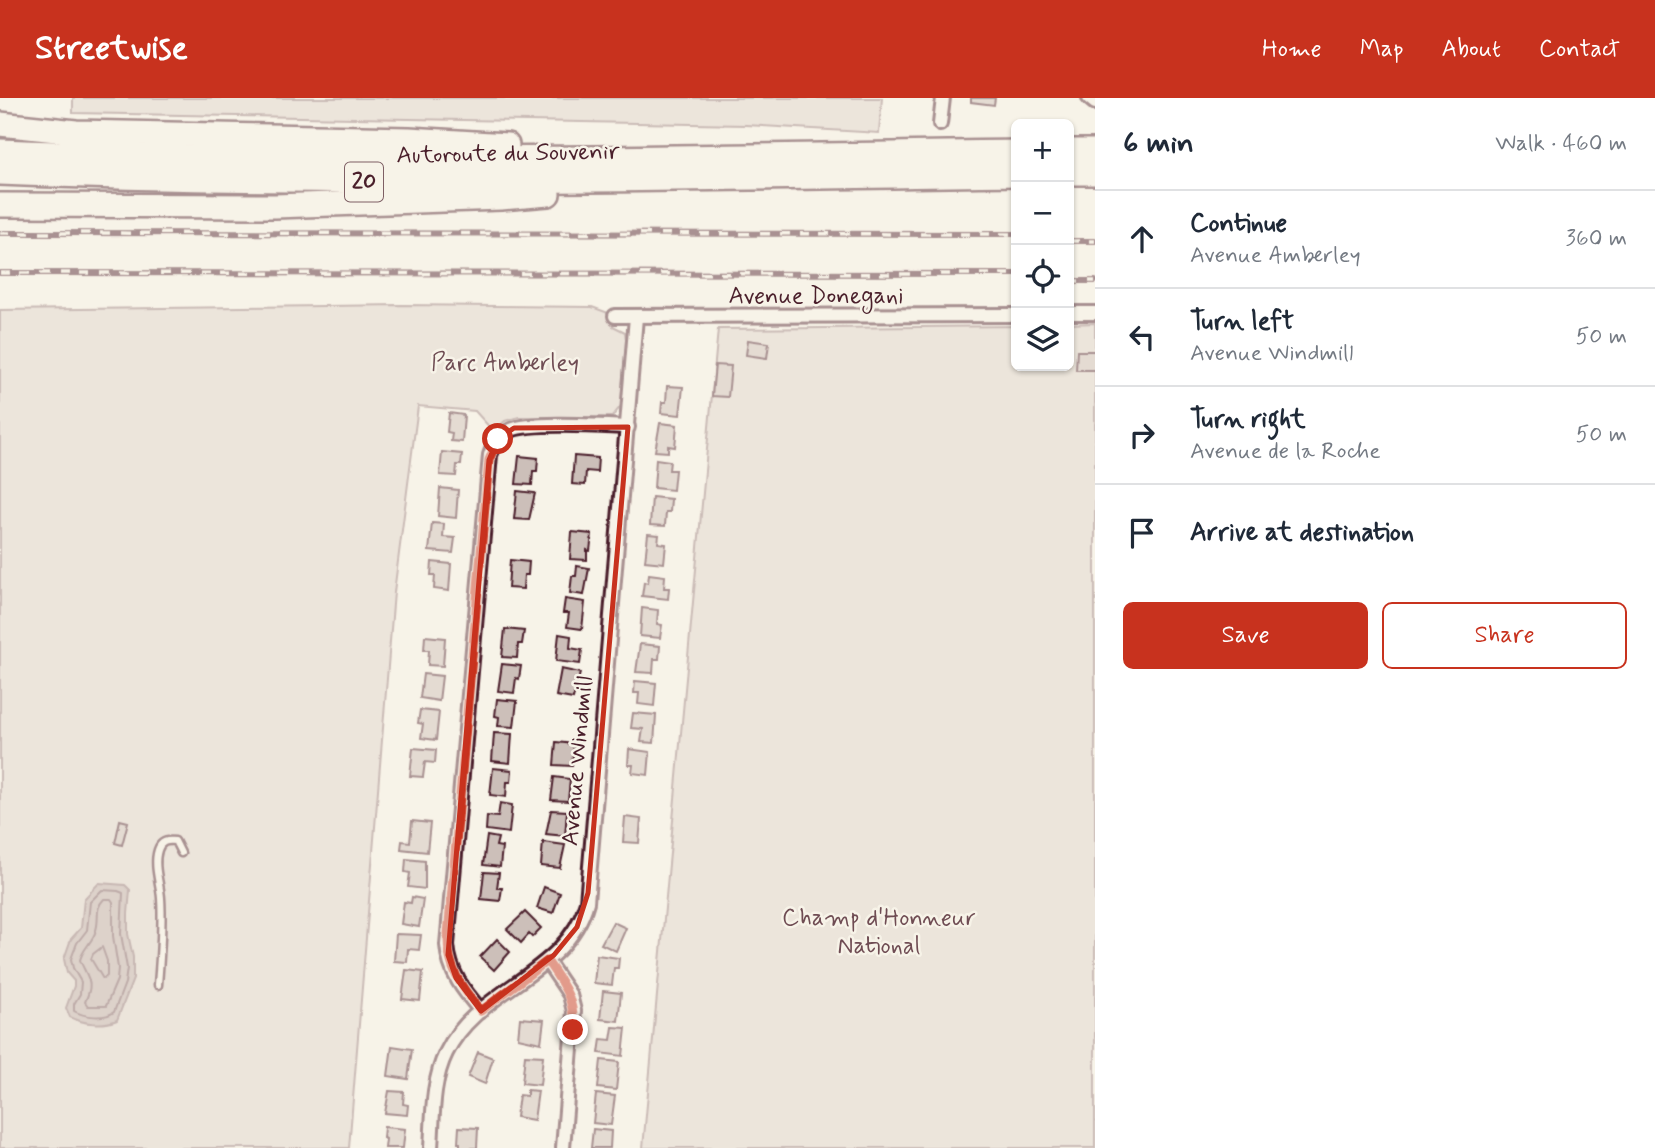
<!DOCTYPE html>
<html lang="en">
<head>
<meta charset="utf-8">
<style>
	body { margin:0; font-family:Mynerve,sans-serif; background:#f6f6f7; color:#1f2937 }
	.controls { position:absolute; right:21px; top:21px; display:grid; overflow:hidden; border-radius:10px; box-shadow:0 2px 5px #0004 }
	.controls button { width:63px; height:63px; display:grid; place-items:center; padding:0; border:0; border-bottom:2px solid #e0e1e3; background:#fff; color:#1f2937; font:35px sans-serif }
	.stop { position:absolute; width:21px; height:21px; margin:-16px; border:5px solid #c8321e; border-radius:50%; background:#fff }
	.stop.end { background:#c8321e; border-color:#fff; box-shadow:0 2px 7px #0008 }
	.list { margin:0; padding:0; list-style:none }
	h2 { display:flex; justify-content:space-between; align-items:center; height:91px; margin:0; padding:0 28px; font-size:30px }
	h2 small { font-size:23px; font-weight:400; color:#747a83 }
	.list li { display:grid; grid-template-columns:46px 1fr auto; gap:21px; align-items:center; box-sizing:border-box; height:98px; padding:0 28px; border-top:2px solid #e0e1e3 }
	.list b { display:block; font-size:26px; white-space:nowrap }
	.list p { margin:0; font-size:23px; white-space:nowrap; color:#747a83 }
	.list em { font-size:23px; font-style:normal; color:#747a83 }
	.actions { display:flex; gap:14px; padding:21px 28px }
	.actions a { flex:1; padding:16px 0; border:2px solid #c8321e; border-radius:10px; text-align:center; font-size:24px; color:#c8321e }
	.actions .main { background:#c8321e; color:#fff }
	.icon { flex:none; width:38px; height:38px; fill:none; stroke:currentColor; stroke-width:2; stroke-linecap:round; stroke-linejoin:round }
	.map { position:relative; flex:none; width:1095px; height:1050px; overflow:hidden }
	header { display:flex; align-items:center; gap:42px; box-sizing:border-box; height:98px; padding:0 35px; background:#c8321e; color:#fff }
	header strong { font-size:33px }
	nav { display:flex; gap:38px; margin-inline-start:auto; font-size:24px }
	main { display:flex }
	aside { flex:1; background:#fff }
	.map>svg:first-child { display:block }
</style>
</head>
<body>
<header>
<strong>Streetwise</strong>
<nav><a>Home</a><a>Map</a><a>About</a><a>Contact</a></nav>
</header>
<main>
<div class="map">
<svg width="1095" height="1050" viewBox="0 0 1095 1050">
	<rect width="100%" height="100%" fill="#f7f3e8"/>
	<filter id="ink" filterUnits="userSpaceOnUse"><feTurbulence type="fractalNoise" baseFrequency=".0143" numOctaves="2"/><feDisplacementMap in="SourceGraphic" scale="14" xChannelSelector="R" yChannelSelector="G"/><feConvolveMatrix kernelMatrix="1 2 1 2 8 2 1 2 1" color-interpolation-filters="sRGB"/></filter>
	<g filter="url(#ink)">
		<g fill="#ded4cc" stroke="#947a7c" stroke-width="2">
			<polygon points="73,0 882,0 879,35 746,27 73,15"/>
			<polygon points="402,207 592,209 611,216 613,228 625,234 626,242 621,308 612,319 519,319 505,323 493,333 475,313 418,308 394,494 349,1050 0,1050 0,212"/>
			<polygon points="1095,225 1095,1050 643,1050 718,231 1016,228 1016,268 1069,268 1069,226"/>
		</g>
		<path fill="#bcaaa7" stroke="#8e7275" stroke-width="2" d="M99 785 125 787 130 792 128 816V836L133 859V881L117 922C104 928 83 926 70 919L66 910 74 888V883L67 875 64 861 71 841 81 830 84 801Z"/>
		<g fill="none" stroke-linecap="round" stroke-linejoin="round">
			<g stroke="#78575d" stroke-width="2">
				<path d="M102 792 118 793 123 795 121 836 127 870 125 885 114 914C105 921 84 919 74 913V906L80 896 81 884 73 870 71 861 77 845 87 832 90 804Z"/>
				<path d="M104 801H111L113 804V838L118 870 117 882 106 908H88L85 904C95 883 87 880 80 862 83 850 93 844 96 832 100 820 94 811 104 801Z"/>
				<polygon points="102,849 107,863 107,878 103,881 91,861 93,856"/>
			</g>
		</g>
		<g fill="#ccbfb9" stroke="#4a1f2b" stroke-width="2">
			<polygon points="971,0 995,0 994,7 971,4"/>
			<polygon points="748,242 769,245 767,260 746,257"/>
			<polygon points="1077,253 1095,253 1095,272 1076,272"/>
			<polygon points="715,267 731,268 728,299 712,298"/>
			<polygon points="667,288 683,289 680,317 661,315 662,304 666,304"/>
			<polygon points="449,315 464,317 462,344 451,343 452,335 447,334"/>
			<polygon points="660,325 677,327 675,349 668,348 668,354 655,353"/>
			<polygon points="442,354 462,356 461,367 457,367 456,378 440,377"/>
			<polygon points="519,358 538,360 537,373 533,373 532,387 516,386"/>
			<polygon points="574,358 598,360 597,374 586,373 585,387 572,386"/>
			<polygon points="656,361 670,363 669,372 675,372 673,392 654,390"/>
			<polygon points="440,390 458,392 456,420 438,418"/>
			<polygon points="517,393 535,395 529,422 514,421"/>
			<polygon points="652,399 671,401 670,414 666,414 665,428 650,427"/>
			<polygon points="432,425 444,426 443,439 455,440 453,455 429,453"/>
			<polygon points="572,434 592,436 590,453 587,452 587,462 570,461"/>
			<polygon points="648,436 659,437 658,445 666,446 664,465 645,463"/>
			<polygon points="510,462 529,464 528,477 524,477 523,491 508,490"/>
			<polygon points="432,464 451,466 449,493 434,491 435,477 431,477"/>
			<polygon points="577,468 589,470 584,497 570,495 572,478 576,478"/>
			<polygon points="649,476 665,478 664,490 669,490 668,501 642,498 644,484 648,485"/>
			<polygon points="565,501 585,504 582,531 567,529 569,515 563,515"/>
			<polygon points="642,510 658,512 657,526 662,527 660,540 640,538"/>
			<polygon points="505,531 524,533 522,546 518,546 517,560 502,559"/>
			<polygon points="559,536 571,538 570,550 582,552 580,566 556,563"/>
			<polygon points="425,538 445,540 443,568 428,567 429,552 424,552"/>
			<polygon points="640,546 660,548 659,561 654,561 653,575 636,574"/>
			<polygon points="502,566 521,568 519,581 516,580 514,595 498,593"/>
			<polygon points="561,571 580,575 573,601 556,598"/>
			<polygon points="423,576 442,578 439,603 420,600"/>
			<polygon points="635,583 656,585 654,608 638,606 639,595 634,595"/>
			<polygon points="497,601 517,603 514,629 498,628 499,619 495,618"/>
			<polygon points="420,612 439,614 436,642 421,640 423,626 418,625"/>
			<polygon points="633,615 656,617 654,645 641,644 643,631 631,630"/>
			<polygon points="494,635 512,636 510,665 492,663"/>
			<polygon points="556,644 574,646 572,668 554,667"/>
			<polygon points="413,650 436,652 435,665 425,664 423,679 410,678"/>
			<polygon points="629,651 650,654 648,677 632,675 633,667 628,667"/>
			<polygon points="493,670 512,672 511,684 507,684 506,699 490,697"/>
			<polygon points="554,679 570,681 568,703 551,702"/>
			<polygon points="500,705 512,707 509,735 486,732 487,718 498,719"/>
			<polygon points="551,712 567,713 565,738 546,736"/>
			<polygon points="625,719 641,721 639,745 623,744"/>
			<polygon points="120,722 128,724 122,747 115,745"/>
			<polygon points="412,723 430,725 427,754 401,751 402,743 410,744"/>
			<polygon points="487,738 498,740 496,748 502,749 500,769 483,767"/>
			<polygon points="543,744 565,747 560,770 541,768"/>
			<polygon points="406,761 425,763 425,791 408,789 410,775 405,774"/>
			<polygon points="484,774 499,775 497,790 502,790 500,803 481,801"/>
			<polygon points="544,789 560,795 553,815 537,810"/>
			<polygon points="412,799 423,801 419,829 401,826 404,804 411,805"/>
			<polygon points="525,814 541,830 532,839 529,836 521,845 507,831"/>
			<polygon points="613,824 626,830 616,853 601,846"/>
			<polygon points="396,836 421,837 419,852 408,851 407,864 394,863"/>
			<polygon points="497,841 510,854 494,872 480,859"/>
			<polygon points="597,857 619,860 618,870 614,870 612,887 594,885"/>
			<polygon points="406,872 423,874 420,903 402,901"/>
			<polygon points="603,893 621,895 618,923 600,921"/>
			<polygon points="520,920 544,922 541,945 518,940"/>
			<polygon points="613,929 626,930 623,958 599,955 601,941 611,942"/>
			<polygon points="392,948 412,951 408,981 388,978"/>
			<polygon points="478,954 493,960 485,986 468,979"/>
			<polygon points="525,957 543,958 540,987 522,985"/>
			<polygon points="601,962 619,964 616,992 598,990"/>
			<polygon points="527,992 538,993 534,1022 516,1019 519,997 527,998"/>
			<polygon points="389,993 404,994 403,1006 408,1007 407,1017 385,1015"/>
			<polygon points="596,996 615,998 611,1027 593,1025"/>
			<polygon points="384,1029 405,1031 403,1050 385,1050 386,1041 383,1040"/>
			<polygon points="459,1029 478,1030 477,1050 460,1050 460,1045 458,1045"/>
			<polygon points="593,1031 611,1033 610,1050 591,1050"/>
		</g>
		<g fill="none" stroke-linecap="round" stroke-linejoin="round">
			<defs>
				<path id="lane" d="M158 887C160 859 163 829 161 800 160 785 153 767 158 752 161 743 167 742 175 743L181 755"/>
				<g id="street">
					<polyline points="1089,0 1095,5"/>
					<polyline points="940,26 943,0"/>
					<polyline points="1069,215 1095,215"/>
					<polyline points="615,218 1016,217"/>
					<polyline points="547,863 570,897 574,913 563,1050"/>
					<path d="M481 913C464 893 449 875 447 847L490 357C494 345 500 337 511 332 530 323 603 328 628 329"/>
					<path d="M431 1050C433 1019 432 983 446 955 477 890 567 877 587 804L636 219"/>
				</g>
				<g id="highway">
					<polyline points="0,26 76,34 409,41 507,47"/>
					<path d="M0 53C339 67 677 59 1016 54"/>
					<polyline points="1069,53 1095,53"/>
					<path d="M0 75C339 89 677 81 1016 76"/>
					<polyline points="1069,75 1095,75"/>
					<polyline points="0,107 275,108 501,100 548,96"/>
				</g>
			</defs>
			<use href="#lane" stroke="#4a1f2b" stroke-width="11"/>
			<use href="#street" stroke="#4a1f2b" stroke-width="18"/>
			<use href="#highway" stroke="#4a1f2b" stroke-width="28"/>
			<use href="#lane" stroke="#f7f3e8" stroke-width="6"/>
			<use href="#street" stroke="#f7f3e8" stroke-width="12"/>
			<use href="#highway" stroke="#f7f3e8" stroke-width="23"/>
			<defs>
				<g id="rail">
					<polyline points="0,135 1016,136"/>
					<polyline points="1069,143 1095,143"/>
					<polyline points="0,175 1016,176"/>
					<polyline points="1069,183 1095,183"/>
				</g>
			</defs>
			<use href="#rail" stroke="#4a1f2b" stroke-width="6"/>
			<use href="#rail" stroke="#f7f3e8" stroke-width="3.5" stroke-dasharray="10" stroke-linecap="butt"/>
		</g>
	</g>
	<g fill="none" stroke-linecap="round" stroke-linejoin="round" filter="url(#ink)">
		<path stroke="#c8321e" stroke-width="9" d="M498 341 489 362 448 837C447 870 461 889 481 913L547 863C563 886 576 903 573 932"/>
	</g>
	<path d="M0 0H1095V1050H0ZM628 329 588 795 577 829 554 857 481 913 456 880 448 857 489 362 498 341 514 330Z" fill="#f7f3e8" fill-opacity=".55" fill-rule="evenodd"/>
	<path fill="none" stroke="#c8321e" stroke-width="5" stroke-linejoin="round" d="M628 329 588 795 577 829 554 857 481 913 456 880 448 857 489 362 498 341 514 330Z"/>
	<g text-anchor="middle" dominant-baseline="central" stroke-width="5" stroke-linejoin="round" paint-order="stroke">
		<rect fill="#f7f3e8" stroke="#7e5f64" stroke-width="2" x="345" y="64.5" width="38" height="39" rx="5"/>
		<g font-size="23" font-weight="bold" fill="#4a1f2b">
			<text x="364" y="84">20</text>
		</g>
		<g font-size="24" fill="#4a1f2b" stroke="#f7f3e8">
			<text transform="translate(508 56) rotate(-1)">Autoroute du Souvenir</text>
			<text x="816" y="198">Avenue Donegani</text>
			<text transform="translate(578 663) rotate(-85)">Avenue Windmill</text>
		</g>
		<g font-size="24" fill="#6f4c53" stroke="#f7f3e8">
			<text x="505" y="265">Parc Amberley</text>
			<text x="879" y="820">Champ d'Honneur<tspan x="879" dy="28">National</tspan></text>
		</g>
	</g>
</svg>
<div class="controls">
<button>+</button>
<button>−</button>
<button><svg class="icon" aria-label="locate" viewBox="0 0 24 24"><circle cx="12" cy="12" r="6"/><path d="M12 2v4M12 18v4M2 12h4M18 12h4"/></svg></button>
<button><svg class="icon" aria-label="layers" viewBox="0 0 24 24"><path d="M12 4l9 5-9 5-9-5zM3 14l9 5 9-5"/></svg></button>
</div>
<div class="stop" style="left:498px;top:341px"></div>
<div class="stop end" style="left:573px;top:932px"></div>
</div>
<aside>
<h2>6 min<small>Walk · 460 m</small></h2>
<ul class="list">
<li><svg class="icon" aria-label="ahead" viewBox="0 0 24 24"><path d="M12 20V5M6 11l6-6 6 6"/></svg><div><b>Continue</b><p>Avenue Amberley</p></div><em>360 m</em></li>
<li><svg class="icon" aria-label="left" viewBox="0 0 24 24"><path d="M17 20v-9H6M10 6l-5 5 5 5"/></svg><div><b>Turn left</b><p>Avenue Windmill</p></div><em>50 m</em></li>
<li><svg class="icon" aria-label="right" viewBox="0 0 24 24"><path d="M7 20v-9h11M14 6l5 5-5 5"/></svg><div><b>Turn right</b><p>Avenue de la Roche</p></div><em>50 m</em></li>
<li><svg class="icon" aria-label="arrive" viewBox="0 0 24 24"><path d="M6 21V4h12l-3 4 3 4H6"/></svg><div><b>Arrive at destination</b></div></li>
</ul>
<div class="actions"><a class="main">Save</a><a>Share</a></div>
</aside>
</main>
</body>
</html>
